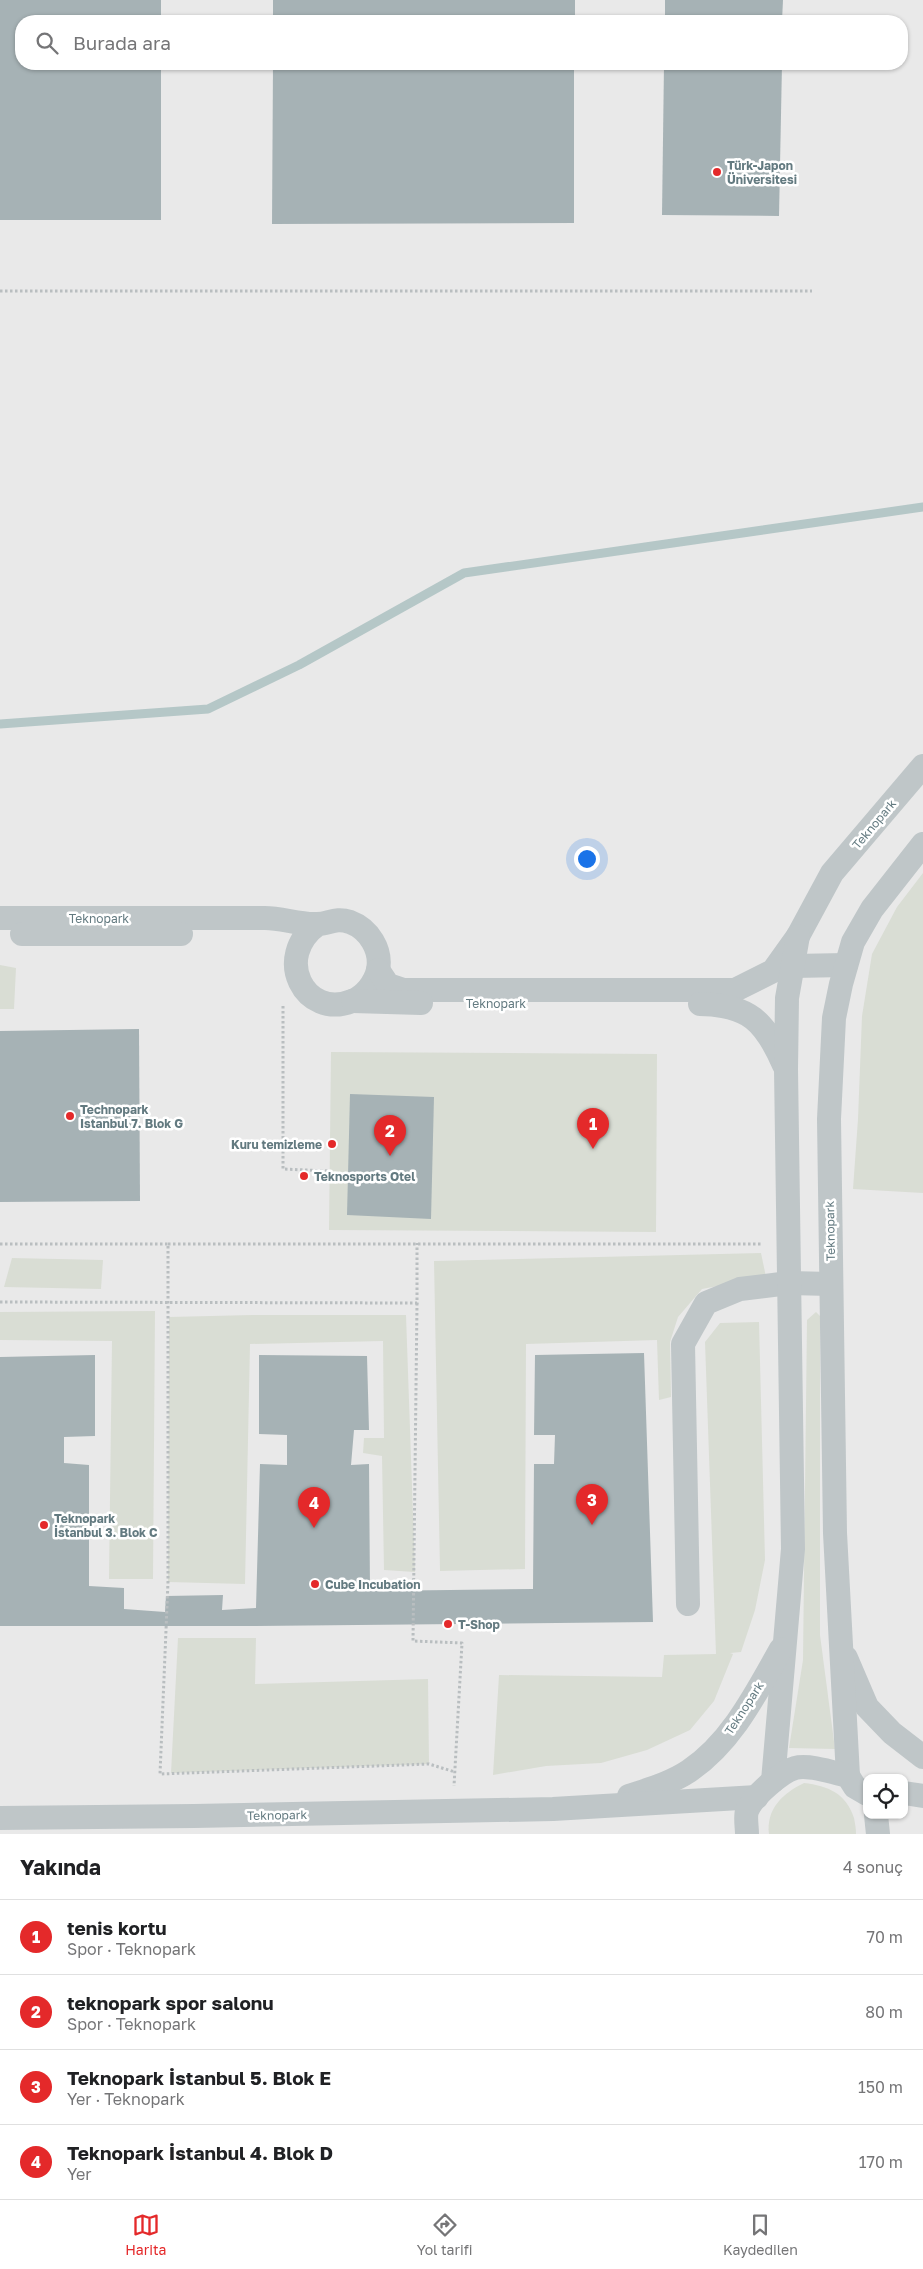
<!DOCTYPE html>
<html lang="tr">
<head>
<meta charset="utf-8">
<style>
	body { margin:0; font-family:"Golos Text",sans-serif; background:#f2f2f2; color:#202124 }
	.controls { position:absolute; right:15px; bottom:15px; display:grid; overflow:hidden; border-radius:10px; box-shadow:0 1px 4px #0004 }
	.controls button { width:45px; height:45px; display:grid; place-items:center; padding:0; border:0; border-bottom:1px solid #e0e0e0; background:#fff; color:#202124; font:25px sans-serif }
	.you { position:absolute; left:586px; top:858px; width:18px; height:18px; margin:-12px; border:4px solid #fff; border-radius:50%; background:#1a73e8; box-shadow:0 0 0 8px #1a73e833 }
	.badge { display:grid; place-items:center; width:32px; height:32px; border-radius:50%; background:#e4292a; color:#fff; font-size:16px; font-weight:700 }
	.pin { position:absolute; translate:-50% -41px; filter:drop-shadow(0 1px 2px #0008) }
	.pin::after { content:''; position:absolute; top:26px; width:18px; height:15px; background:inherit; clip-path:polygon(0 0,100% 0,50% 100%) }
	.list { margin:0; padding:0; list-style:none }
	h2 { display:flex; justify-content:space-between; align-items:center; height:65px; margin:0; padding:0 20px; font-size:21px }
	h2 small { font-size:16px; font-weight:400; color:#757577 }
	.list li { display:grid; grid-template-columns:32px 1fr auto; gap:15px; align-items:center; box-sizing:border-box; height:75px; padding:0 20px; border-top:1px solid #e0e0e0 }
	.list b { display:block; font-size:19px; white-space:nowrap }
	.list p { margin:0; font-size:16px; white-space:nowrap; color:#757577 }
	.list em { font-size:16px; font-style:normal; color:#757577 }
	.icon { flex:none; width:28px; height:28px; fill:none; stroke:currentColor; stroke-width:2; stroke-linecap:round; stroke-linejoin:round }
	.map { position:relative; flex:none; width:923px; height:1834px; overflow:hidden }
	.search { position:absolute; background:#fff; box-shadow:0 1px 4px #0004; left:15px; right:15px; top:15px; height:55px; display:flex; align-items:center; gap:12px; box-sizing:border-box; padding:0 18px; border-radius:20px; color:#757577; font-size:19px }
	.sheet { height:365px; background:#fff }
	nav { display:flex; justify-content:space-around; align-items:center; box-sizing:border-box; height:70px; border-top:1px solid #e0e0e0; background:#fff; font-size:14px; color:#757577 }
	nav a { display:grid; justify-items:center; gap:2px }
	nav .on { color:#e4292a }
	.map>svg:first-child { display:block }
</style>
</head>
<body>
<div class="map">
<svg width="923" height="1834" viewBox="0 0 923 1834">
	<rect width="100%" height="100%" fill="#f8f7f5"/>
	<path fill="#e9e9e9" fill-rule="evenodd" d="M0 0H923V1834H0ZM21 21H902V64H21ZM867 1778H904V1815H867Z"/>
	<g fill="#d9ddd4">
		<polygon points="923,873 923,1193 853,1189 858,1119 862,1016 872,954 897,907"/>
		<polygon points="0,965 16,968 14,1009 0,1009"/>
		<polygon points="331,1052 657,1054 656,1232 329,1230"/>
		<polygon points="761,1253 766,1277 702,1289 678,1317 670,1342 671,1397 659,1400 657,1340 526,1344 525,1569 440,1571 434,1261"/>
		<polygon points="12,1258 103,1260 101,1289 4,1287"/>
		<polygon points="155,1311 153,1579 109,1579 112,1341 0,1340 0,1312"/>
		<polygon points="816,1312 820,1316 820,1635 835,1749 789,1748 803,1660 807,1320"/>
		<polygon points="252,1315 406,1315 415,1572 384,1570 382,1456 363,1453 364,1438 384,1438 383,1341 250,1344 245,1584 168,1582 169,1317"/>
		<polygon points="759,1322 765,1560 755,1610 741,1652 730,1653 733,1654 714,1701 690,1730 647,1750 601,1763 546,1766 493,1775 499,1675 662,1677 664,1655 716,1654 705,1342 720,1323"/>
		<polygon points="178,1638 256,1638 255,1684 428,1679 429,1764 171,1773"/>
		<path d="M804 1783C828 1786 846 1793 854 1818 855 1824 856 1828 856 1834H769C766 1809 783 1793 804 1783Z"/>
	</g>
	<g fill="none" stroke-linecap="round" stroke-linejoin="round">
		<polyline stroke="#b5c7c7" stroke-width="9" points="0,724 208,709 299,665 464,573 923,507"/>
	</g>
	<g fill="#a6b2b5">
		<polygon points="0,0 161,0 161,21 21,21 21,64 161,64 161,220 0,220"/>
		<rect x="273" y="0" width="302" height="21"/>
		<polygon points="665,0 783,0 782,21 665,21"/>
		<polygon points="273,64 574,64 574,223 272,224"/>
		<polygon points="664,64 782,64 779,216 662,215"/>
		<polygon points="139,1029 140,1201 0,1202 0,1031"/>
		<polygon points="350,1094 434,1097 431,1219 347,1215"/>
		<polygon points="644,1353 653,1622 256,1626 0,1626 0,1357 95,1355 95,1436 64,1437 64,1463 89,1465 89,1586 124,1588 124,1609 165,1612 166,1596 223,1595 222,1610 256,1608 260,1464 287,1465 287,1435 259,1434 259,1355 367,1356 369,1430 354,1430 351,1465 369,1464 370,1591 533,1589 534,1464 554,1464 555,1435 534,1435 535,1355"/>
	</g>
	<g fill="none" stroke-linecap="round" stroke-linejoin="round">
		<g stroke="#b9bec0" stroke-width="3" stroke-dasharray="2.5 2.5" stroke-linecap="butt">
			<polyline points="0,291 812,291"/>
			<polyline points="283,1006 283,1169 329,1171"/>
			<polyline points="0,1244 168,1244 168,1582 160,1774 429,1764 455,1772"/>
			<polyline points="168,1244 762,1244"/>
			<polyline points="0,1302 417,1303 417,1243"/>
			<polyline points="417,1303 413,1641 462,1643 454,1786"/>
		</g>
		<g stroke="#bfc6c8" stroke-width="24">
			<path d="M0 918C88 918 176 918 265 918 282 918 300 925 317 924 329 924 335 917 350 922 369 929 382 950 378 970 375 983 365 996 352 1001 305 1020 272 957 318 924"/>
			<polyline points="22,934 181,934"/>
			<polyline points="793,966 846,965"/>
			<polyline points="378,970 388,985 403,990 735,990 773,971 798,936 832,873 923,766"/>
			<polyline points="353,1001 421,1003"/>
			<path d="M700 1004C749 1005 765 1021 784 1065"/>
			<polyline points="688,1604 683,1344 706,1303 740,1289 789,1283 831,1284"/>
			<polyline points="846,1658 867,1707 892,1733 923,1757"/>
			<polyline points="848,1776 835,1533 829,1119 834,1018 841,984 853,942 872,909 923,844"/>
			<polyline points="773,1781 793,1549 786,1069 787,998 798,936"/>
			<polyline points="904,1793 923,1796"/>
			<path d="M629 1796C650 1789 671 1783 689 1771 732 1742 756 1693 781 1649"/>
			<polyline points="876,1815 878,1834"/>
			<polyline points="0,1818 194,1816 553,1809 757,1797"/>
			<path d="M747 1834C747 1827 745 1817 747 1811 752 1797 781 1772 795 1768 809 1764 835 1773 848 1776L855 1787 867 1794"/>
		</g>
	</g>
	<g fill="#e4292a" stroke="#fff" stroke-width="2">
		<circle cx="717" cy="172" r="5"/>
		<circle cx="70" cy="1116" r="5"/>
		<circle cx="332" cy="1144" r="5"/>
		<circle cx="304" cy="1176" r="5"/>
		<circle cx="44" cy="1525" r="5"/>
		<circle cx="315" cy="1584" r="5"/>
		<circle cx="448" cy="1624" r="5"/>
	</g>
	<g text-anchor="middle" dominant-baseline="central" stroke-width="5" stroke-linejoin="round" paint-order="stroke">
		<g font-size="12" font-weight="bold" fill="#637a80" stroke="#fff" text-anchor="start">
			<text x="727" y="165">Türk-Japon<tspan x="727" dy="14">Üniversitesi</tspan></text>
			<text x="80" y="1109">Technopark<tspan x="80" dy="14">Istanbul 7. Blok G</tspan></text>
			<text x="322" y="1144" text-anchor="end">Kuru temizleme</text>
			<text x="314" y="1176">Teknosports Otel</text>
			<text x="54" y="1518">Teknopark<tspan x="54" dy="14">İstanbul 3. Blok C</tspan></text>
			<text x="325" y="1584">Cube Incubation</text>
			<text x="458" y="1624">T-Shop</text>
		</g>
		<g font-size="12" fill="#637a80" stroke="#fff">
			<text transform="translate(874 824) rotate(-50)">Teknopark</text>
			<text x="99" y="918">Teknopark</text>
			<text x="496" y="1003">Teknopark</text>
			<text transform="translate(830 1231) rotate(-91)">Teknopark</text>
			<text transform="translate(744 1708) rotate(-57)">Teknopark</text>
			<text transform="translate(277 1815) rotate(-1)">Teknopark</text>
		</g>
	</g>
</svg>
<div class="controls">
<button><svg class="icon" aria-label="locate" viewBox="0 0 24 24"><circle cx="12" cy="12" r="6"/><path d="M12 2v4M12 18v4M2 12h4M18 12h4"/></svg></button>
</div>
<div class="you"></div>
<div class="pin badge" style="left:593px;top:1149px">1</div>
<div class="pin badge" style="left:390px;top:1156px">2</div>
<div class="pin badge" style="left:592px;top:1525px">3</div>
<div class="pin badge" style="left:314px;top:1528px">4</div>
<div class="search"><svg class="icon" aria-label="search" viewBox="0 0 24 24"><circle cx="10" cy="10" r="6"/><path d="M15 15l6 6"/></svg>Burada ara</div>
</div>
<section class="sheet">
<h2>Yakında<small>4 sonuç</small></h2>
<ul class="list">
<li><span class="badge">1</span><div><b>tenis kortu</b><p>Spor · Teknopark</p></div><em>70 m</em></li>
<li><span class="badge">2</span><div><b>teknopark spor salonu</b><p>Spor · Teknopark</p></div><em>80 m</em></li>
<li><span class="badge">3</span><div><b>Teknopark İstanbul 5. Blok E</b><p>Yer · Teknopark</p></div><em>150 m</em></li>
<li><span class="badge">4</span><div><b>Teknopark İstanbul 4. Blok D</b><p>Yer</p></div><em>170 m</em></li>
</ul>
</section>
<nav>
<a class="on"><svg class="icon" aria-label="map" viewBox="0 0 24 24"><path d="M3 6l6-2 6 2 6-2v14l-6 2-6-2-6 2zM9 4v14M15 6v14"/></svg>Harita</a>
<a><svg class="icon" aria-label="directions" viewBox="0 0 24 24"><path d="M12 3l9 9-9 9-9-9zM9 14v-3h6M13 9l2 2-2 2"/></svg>Yol tarifi</a>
<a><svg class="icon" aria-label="saved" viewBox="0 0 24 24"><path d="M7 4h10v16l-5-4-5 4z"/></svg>Kaydedilen</a>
</nav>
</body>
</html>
